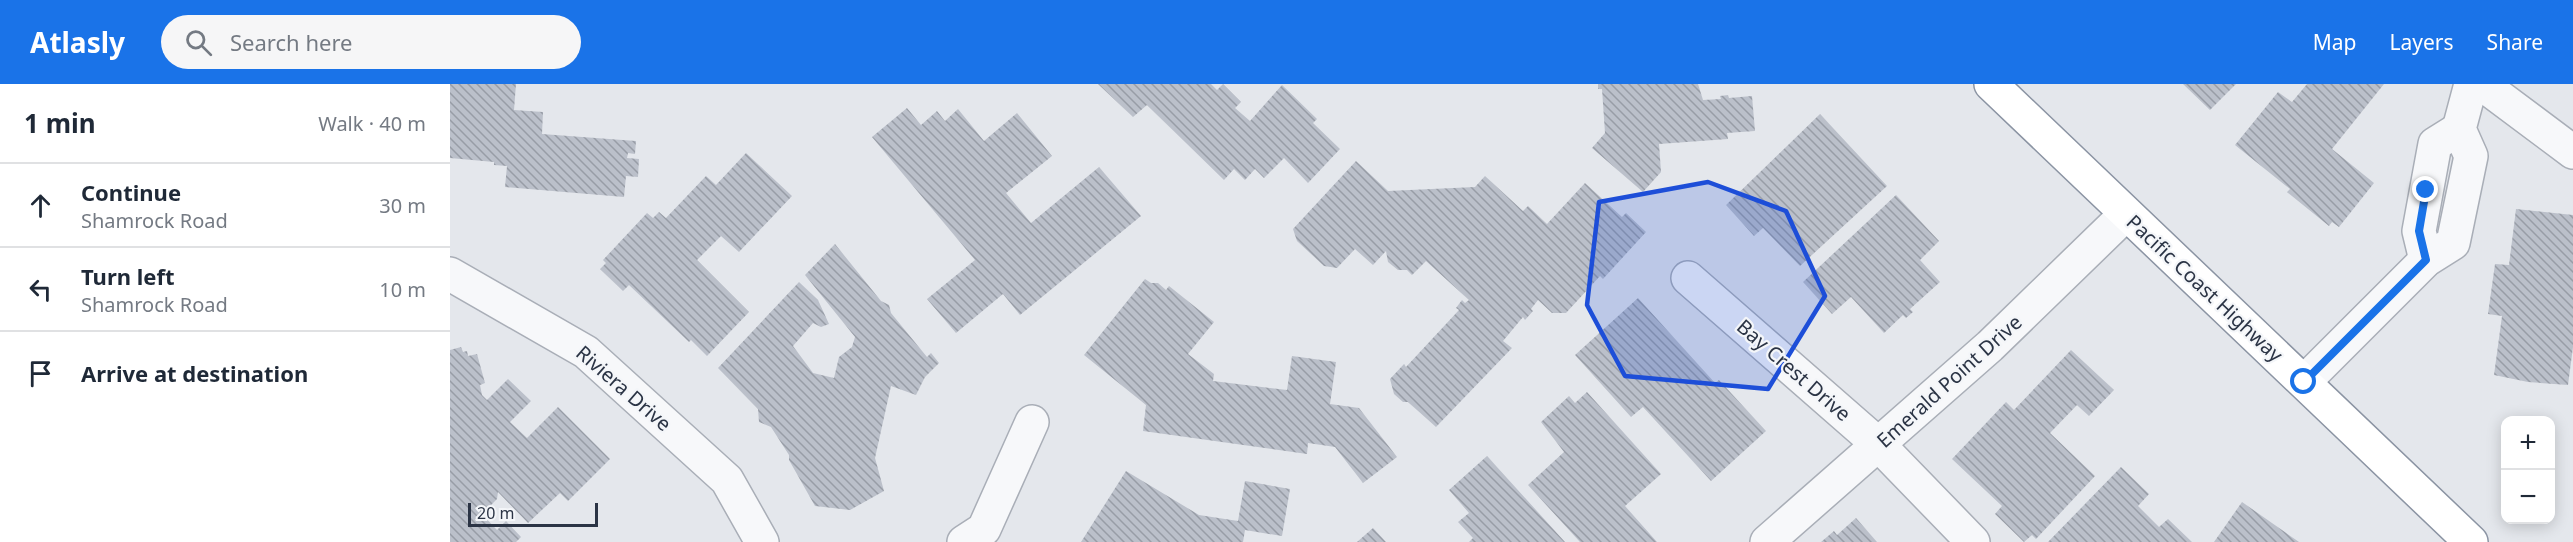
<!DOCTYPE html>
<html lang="en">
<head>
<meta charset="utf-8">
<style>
	body { margin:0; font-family:"Noto Sans",sans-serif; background:#f6f6f7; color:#1f2937 }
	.controls { position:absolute; right:18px; bottom:18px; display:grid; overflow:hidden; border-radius:12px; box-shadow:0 3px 15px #0003 }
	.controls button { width:54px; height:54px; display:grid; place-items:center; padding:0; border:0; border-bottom:2px solid #e0e1e3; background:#fff; color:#1f2937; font:30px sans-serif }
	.scale { position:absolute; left:18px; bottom:15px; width:130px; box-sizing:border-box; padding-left:6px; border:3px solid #2b3445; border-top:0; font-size:16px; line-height:21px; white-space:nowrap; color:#2b3445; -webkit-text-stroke:4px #f4f6f9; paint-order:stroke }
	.stop { position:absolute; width:18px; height:18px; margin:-14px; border:4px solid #1a73e8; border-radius:50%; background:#fff }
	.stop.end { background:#1a73e8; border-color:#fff; box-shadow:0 2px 6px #0008 }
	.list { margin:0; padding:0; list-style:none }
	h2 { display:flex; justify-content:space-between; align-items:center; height:78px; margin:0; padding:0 24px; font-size:26px }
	h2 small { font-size:20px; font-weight:400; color:#747a83 }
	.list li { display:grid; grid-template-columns:39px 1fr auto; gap:18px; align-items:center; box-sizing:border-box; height:84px; padding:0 24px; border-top:2px solid #e0e1e3 }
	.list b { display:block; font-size:22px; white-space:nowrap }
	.list p { margin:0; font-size:20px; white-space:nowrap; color:#747a83 }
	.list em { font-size:20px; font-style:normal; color:#747a83 }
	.icon { flex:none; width:33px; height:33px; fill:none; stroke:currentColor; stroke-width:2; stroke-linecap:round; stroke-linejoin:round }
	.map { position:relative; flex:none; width:2123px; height:458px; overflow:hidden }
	header { display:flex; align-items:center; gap:36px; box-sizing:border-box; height:84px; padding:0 30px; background:#1a73e8; color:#fff }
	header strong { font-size:28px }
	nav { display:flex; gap:33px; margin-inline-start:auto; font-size:21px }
	.search { width:420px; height:54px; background:#f6f6f7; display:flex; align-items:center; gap:15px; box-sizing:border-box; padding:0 21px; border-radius:33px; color:#747a83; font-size:22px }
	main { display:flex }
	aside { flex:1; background:#fff }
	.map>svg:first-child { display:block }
</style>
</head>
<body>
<header>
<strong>Atlasly</strong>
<div class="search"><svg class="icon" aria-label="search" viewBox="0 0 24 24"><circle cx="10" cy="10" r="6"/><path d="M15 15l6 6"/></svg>Search here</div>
<nav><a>Map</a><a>Layers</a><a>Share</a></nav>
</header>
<main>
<aside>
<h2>1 min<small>Walk · 40 m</small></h2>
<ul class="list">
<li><svg class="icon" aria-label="ahead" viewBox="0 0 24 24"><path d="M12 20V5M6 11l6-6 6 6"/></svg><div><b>Continue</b><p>Shamrock Road</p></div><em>30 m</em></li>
<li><svg class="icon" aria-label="left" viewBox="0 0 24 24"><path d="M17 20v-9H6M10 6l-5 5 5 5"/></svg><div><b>Turn left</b><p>Shamrock Road</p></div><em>10 m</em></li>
<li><svg class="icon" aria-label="arrive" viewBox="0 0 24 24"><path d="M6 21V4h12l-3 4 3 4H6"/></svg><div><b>Arrive at destination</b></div></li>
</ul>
</aside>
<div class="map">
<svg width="2123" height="458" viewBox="0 0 2123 458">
	<defs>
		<pattern id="building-back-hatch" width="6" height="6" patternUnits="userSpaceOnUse" patternTransform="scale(1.5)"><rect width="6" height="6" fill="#bbc0ca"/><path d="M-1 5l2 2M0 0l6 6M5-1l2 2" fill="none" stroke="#989da6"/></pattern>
	</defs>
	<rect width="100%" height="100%" fill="#e4e7ec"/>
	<g fill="url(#building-back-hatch)">
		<polygon points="0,0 66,0 64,26 93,28 92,50 186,57 185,70 178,69 177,74 189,75 188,93 176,92 174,113 55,103 57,82 44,81 44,78 0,74"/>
		<polygon points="648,0 761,0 767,6 773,0 791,18 785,24 800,37 832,1 867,35 863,39 890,65 858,99 834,74 814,94 805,85 795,96 784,85 774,96 697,21 683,33"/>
		<polygon points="1148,0 1248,0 1253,16 1271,15 1270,12 1278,11 1279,14 1302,12 1305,47 1277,49 1278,55 1209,60 1211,88 1193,108 1142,64 1155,49 1152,5 1148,5"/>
		<polygon points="1733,0 1786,0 1760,26"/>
		<polygon points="1857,0 1934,0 1882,65 1924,99 1889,143 1882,138 1879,142 1837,108 1840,105 1785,61 1828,8 1842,18"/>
		<polygon points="457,24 471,41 487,27 495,37 508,25 534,57 567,29 602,72 556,109 581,139 649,83 691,132 570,231 553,210 506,249 477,215 525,176 422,53"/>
		<polygon points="1370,30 1437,102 1350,182 1313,144 1304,152 1276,121"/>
		<polygon points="296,69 342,112 289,168 271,152 247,176 299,228 257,272 241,256 239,258 179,201 173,207 150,185 156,179 153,176 197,129 203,134 209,128 216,134 256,92 266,101"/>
		<polygon points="906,77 938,107 1025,103 1035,92 1073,127 1078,122 1097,140 1135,99 1172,133 1176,129 1196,148 1153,195 1150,192 1116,229 1102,229 1088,216 1081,225 1083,227 1075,236 1073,233 1053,257 1062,264 986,343 958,318 953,318 944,310 940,295 954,280 956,283 1009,226 1006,224 1012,216 1015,219 1019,216 976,177 962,191 957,186 948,186 938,178 936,167 923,181 905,165 887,184 874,182 847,157 843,145"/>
		<polygon points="1446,111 1489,157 1470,176 1490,198 1460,225 1463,228 1456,234 1453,231 1434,249 1401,213 1382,230 1353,198"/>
		<polygon points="2066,125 2123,131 2123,263 2118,301 2078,298 2044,291 2052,232 2038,230 2045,180 2059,181"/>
		<polygon points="385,160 431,217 439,221 441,229 477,273 481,269 489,279 475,293 466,311 441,302 425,374 434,407 400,426 365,422 339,376 339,371 321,343 309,338 308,325 268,284 349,198 368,216 379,240 371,243 363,239 343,262 363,289 384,294 389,273 402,263 405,253 355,191"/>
		<polygon points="695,195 701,199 708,199 716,206 719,202 764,238 738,270 764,290 763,297 837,306 842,272 886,278 880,320 909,324 947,373 913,399 885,363 858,359 857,370 693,347 696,321 634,271"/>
		<polygon points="1188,214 1265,299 1269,296 1316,347 1261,397 1193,323 1181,333 1125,271"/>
		<polygon points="11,263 13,268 17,267 18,272 27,270 35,299 30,301 32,311 37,316 58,295 81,317 60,338 77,354 108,323 160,375 118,417 110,409 78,439 48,408 47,415 32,430 47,446 56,437 71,453 66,458 0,458 0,266"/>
		<polygon points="1621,266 1664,306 1639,332 1627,321 1600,349 1645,392 1586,455 1582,451 1574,458 1545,430 1552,422 1502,375 1556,318 1564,326"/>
		<polygon points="1137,308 1211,390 1175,422 1207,458 1130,458 1078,401 1114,368 1091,338 1119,312 1125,319"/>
		<polygon points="1037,372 1115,458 1019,458 1023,454 1008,438 1019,429 999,406"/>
		<polygon points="1671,383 1699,410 1688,422 1709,443 1718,435 1742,458 1598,458"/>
		<polygon points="676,387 749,431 788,437 795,397 840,405 832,452 795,446 793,458 631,458"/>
		<polygon points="1792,418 1849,458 1764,458"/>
		<polygon points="1406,434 1427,458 1371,458 1384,447 1387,451"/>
		<polygon points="923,444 936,458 907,458"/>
	</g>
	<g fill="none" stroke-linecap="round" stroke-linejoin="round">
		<defs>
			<g id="minor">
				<polyline points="2032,0 2123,68"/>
				<polyline points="1976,176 1969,147 1985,60 2009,45"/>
				<polyline points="0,190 136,268 277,396 312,458"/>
				<polyline points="1238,194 1428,360 1523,458"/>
				<polyline points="1854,298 1976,176 2003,159 2021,72 2009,45 2021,0"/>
				<polyline points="514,458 534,445 582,338"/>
				<polyline points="1317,458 1540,262 1676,130"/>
			</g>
			<polyline id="highway" points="1541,0 2021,458"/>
		</defs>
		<use href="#minor" stroke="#a9aeb7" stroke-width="36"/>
		<use href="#highway" stroke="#8b94a3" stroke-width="36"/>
		<use href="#minor" stroke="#f7f8fa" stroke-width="33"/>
		<use href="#highway" stroke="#fff" stroke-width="33"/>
	</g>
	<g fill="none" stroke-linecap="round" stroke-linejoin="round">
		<polyline stroke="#1a73e8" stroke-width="8" points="1854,298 1976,176 1969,147 1976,106"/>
	</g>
	<path fill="#1d4ed8" fill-opacity="0.2" stroke="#1d4ed8" stroke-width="4.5" stroke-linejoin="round" d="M1258 98 1336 127 1375 212 1318 305 1175 292 1137 221 1149 118Z"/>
	<g text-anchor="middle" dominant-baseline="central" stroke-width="4.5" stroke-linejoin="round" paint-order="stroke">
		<g font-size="20" fill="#2b3445" stroke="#f4f6f9">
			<text transform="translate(1755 204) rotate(43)">Pacific Coast Highway</text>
			<text transform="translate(1344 286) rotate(41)">Bay Crest Drive</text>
			<text transform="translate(1499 297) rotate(-42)">Emerald Point Drive</text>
			<text transform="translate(174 304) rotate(41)">Riviera Drive</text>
		</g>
	</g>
</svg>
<div class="controls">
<button>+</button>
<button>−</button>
</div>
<div class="scale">20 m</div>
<div class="stop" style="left:1854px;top:298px"></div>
<div class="stop end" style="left:1976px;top:106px"></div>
</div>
</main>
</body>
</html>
